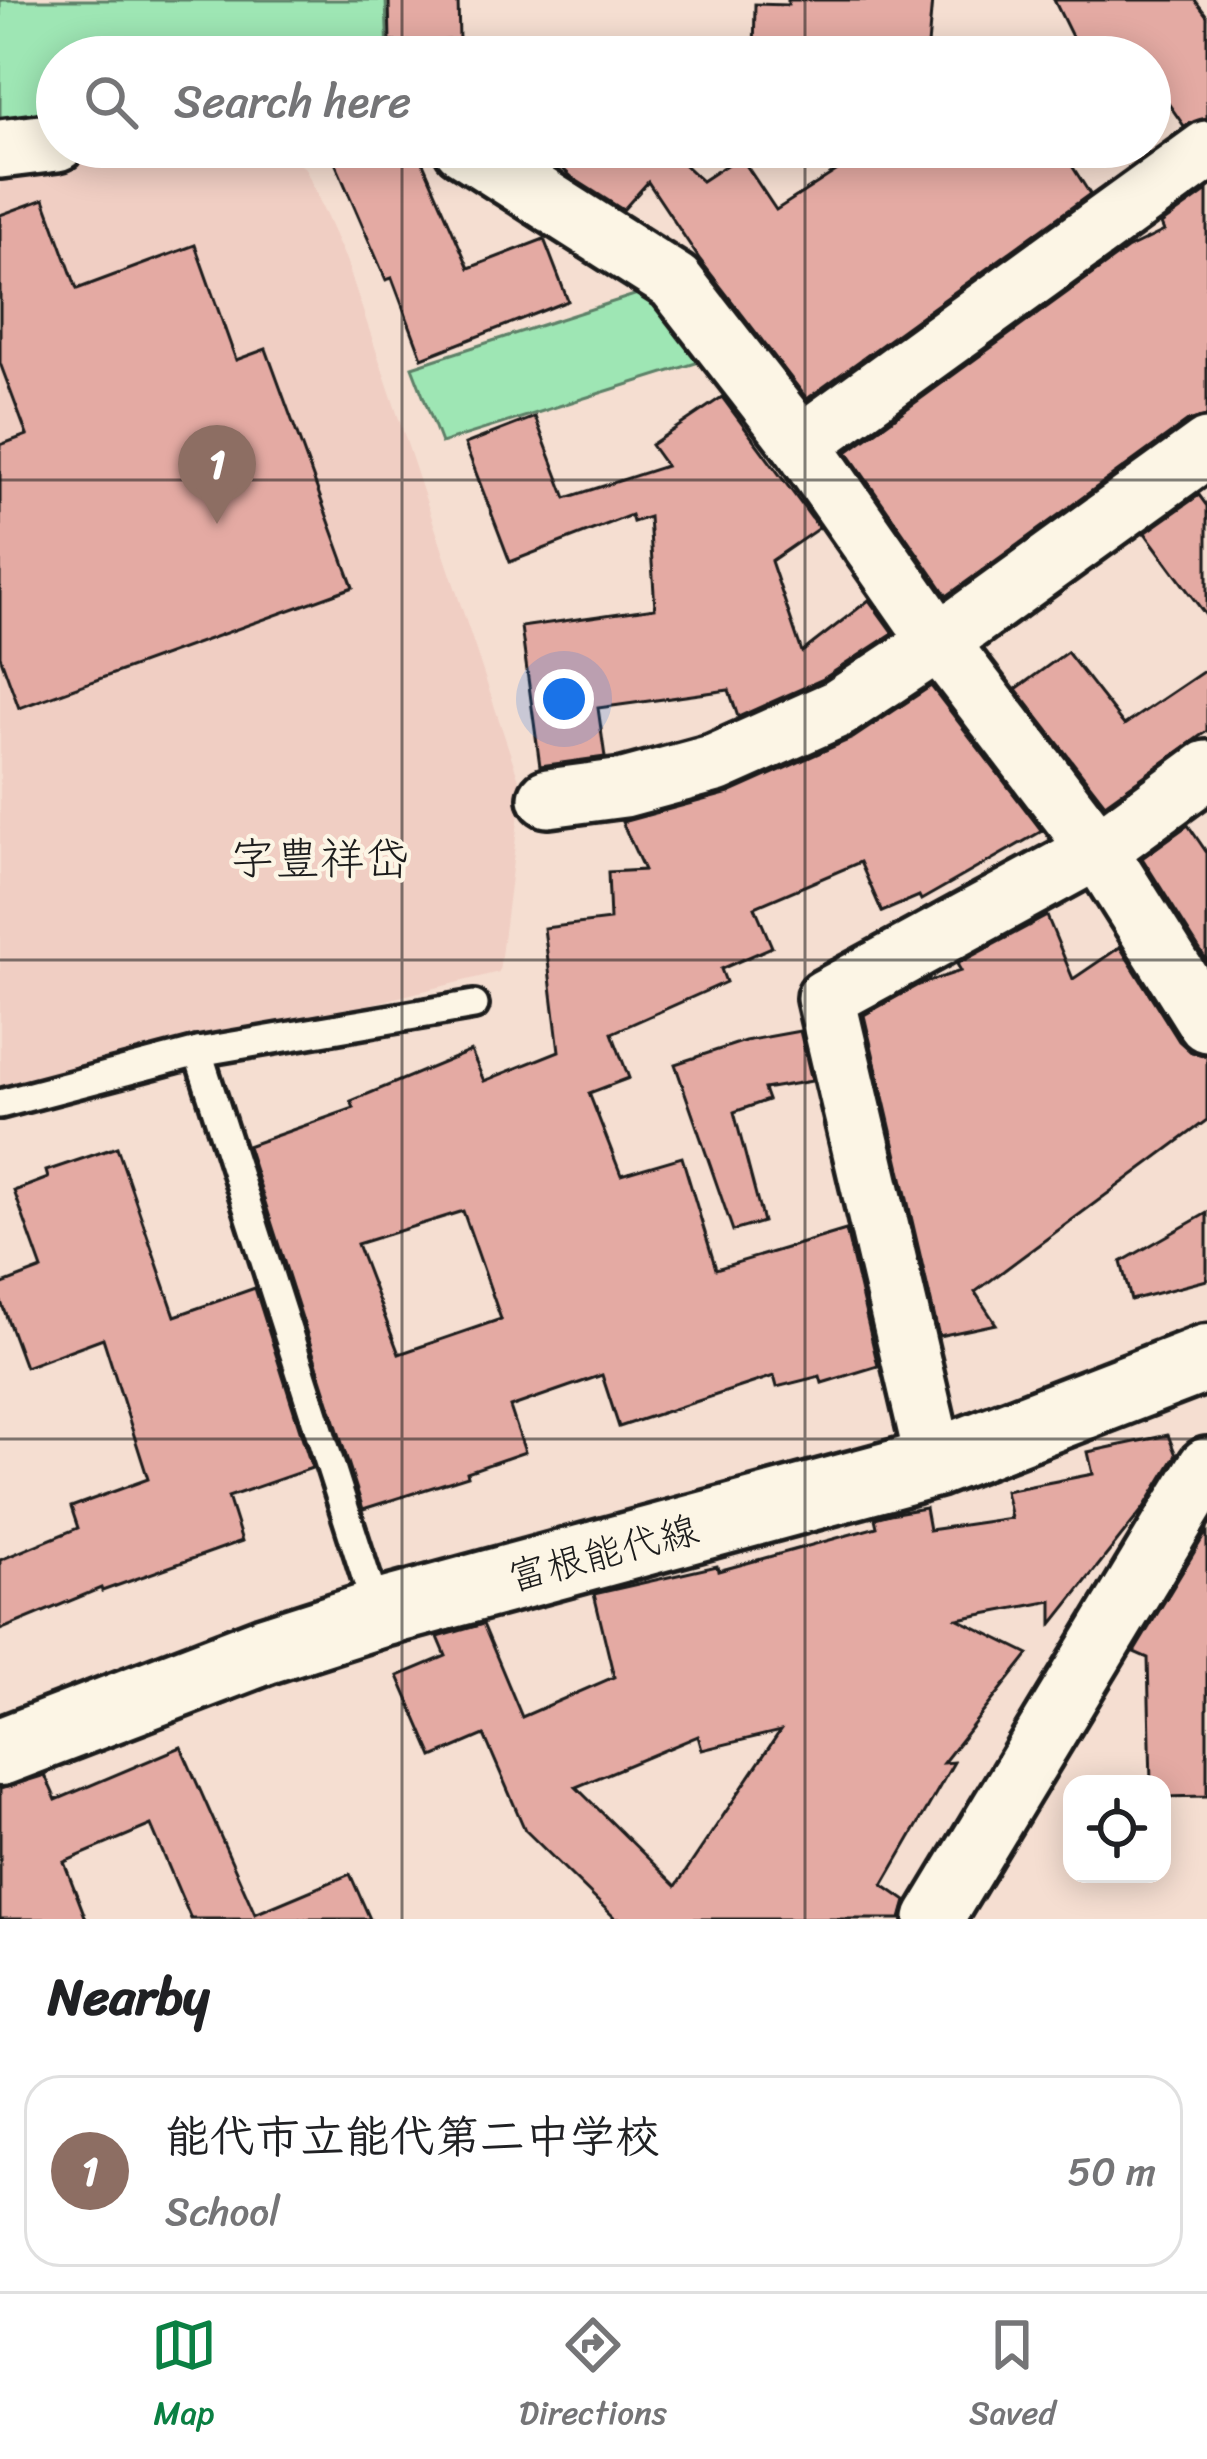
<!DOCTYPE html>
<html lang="en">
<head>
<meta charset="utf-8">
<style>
	body { margin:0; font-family:Sriracha,"Klee One",sans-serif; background:#f6f6f6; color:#202124 }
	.controls { position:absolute; right:36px; bottom:36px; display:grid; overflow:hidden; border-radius:24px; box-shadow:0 6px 30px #0003 }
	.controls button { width:108px; height:108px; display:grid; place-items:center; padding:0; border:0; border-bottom:3px solid #e0e0e0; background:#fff; color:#202124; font:60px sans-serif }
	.you { position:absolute; left:564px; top:699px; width:42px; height:42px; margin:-30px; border:9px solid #fff; border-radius:50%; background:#1a73e8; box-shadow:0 0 0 18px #1a73e833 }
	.badge { display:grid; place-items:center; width:78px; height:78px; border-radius:50%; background:#0b8043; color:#fff; font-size:39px; font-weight:700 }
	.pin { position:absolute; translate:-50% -99px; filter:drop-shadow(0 3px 6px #0008) }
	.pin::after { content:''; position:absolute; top:63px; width:42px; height:36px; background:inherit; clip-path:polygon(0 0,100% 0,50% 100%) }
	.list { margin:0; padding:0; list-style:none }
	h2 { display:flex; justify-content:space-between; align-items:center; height:156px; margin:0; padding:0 48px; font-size:51px }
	h2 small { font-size:39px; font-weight:400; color:#757577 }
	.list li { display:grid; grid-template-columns:78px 1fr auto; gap:36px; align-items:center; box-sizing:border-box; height:192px; margin:0 24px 24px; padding:0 24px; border:3px solid #e0e0e0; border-radius:36px }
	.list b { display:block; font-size:45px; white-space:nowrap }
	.list p { margin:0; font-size:39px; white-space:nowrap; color:#757577 }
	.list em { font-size:39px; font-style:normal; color:#757577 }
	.icon { flex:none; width:66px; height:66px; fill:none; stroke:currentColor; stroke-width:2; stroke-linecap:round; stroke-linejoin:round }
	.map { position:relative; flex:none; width:1207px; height:1919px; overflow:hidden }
	.search { position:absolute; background:#fff; box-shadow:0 6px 30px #0003; left:36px; right:36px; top:36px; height:132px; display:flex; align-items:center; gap:30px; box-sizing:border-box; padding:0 42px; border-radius:66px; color:#757577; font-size:45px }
	.sheet { height:372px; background:#fff }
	nav { display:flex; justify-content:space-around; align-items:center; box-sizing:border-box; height:168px; border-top:3px solid #e0e0e0; background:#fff; font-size:33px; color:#757577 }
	nav a { display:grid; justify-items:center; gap:6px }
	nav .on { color:#0b8043 }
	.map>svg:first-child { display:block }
</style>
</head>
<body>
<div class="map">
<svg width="1207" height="1919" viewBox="0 0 1207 1919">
	<rect width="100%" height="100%" fill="#f5ded1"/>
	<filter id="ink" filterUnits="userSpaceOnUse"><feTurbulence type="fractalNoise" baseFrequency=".00833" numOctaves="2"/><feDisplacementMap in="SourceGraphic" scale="24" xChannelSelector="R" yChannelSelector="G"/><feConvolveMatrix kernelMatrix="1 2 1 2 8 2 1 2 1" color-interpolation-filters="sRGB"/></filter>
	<g filter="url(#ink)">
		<polygon fill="#f0cec3" points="158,147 277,147 305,168 346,260 522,789 499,972 0,1097 0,174"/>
		<g fill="#9ee6b4" stroke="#5d8168" stroke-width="3">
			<polygon points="0,0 386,0 388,57 57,57 57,124 0,130"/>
			<polygon points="656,288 712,358 441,443 412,367"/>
		</g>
		<g fill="#e4aaa3" stroke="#1c1c1c" stroke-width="3" fill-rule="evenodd">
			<polygon points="389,0 458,0 459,40 390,42"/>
			<polygon points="788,0 932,0 927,57 754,57 755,4 788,5"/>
			<polygon points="1054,0 1195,0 1207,16 1207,118 1184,126 1150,77 1150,57 1082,57"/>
			<polygon points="365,147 416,147 469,268 544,239 568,301 422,358 392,278 386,280 334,160"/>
			<polygon points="539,147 681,147 674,155 702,181 740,156 776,210 873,147 1060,147 1090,194 807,399 700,260 648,182 623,210 574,179"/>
			<polygon points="1207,191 1207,416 1188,421 947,596 847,452 1127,249 1164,231 1161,224"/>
			<polygon points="44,199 77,289 195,245 236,360 266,349 353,587 19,708 0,656 0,445 27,435 0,363 0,215"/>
			<polygon points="722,397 819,528 771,561 802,652 869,600 893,633 823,679 738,717 729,690 598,708 605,757 540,766 521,627 655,608 649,517 633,522 631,515 510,562 465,444 535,417 566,498 666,466 651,445"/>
			<polygon points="1199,495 1207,506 1207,617 1145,533"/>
			<polygon points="1067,652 1124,725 1207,669 1207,731 1105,804 1016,689"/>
			<path d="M931 686 1042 831 921 900 919 896 882 912 860 862 755 907 772 947 721 969 726 982 612 1033 629 1078 589 1093 621 1175 682 1157 716 1269 846 1230 878 1366 822 1383 820 1376 777 1387 774 1376 619 1427 602 1375 510 1407 525 1452 467 1472 468 1476 363 1509 247 1146 354 1108 351 1101 471 1051 484 1081 559 1051 544 928 610 920 608 872 644 870 622 822 729 793 853 738ZM463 1211 501 1319 399 1354 357 1244Z"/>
			<polygon points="1188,825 1207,853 1207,961 1142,858"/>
			<polygon points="1047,916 1073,979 1120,947 1179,1041 1191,1052 1207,1056 1207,1120 975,1292 996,1324 939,1336 864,1015 918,985 961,971 957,964"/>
			<polygon points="800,1031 812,1081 764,1089 768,1100 734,1112 763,1222 733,1231 675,1064 745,1041"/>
			<polygon points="117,1147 175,1316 255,1288 312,1468 228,1497 242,1541 102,1591 101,1588 0,1630 0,1560 78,1528 71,1507 148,1479 103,1338 25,1367 0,1299 0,1285 42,1269 14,1191 48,1178 46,1171"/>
			<polygon points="1207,1213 1207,1280 1131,1300 1121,1262"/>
			<path d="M1168 1435 1176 1455 1143 1509 1052 1624V1601L958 1619 1029 1654 943 1763 954 1762 883 1885 906 1901 901 1919H616L525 1830 484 1735 433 1757 398 1676 446 1656 438 1637 483 1624 522 1717 614 1677 594 1594 717 1566 718 1571 877 1527 875 1518 890 1514 925 1508 929 1530 1011 1518 1005 1491 1093 1474 1088 1452ZM780 1731 676 1886 576 1787 698 1736 702 1750Z"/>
			<polygon points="1207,1531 1207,1796 1162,1797 1162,1784 1151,1784 1148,1658 1134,1652"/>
			<polygon points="181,1747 255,1914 350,1874 370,1919 191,1919 151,1825 64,1862 86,1919 0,1919 0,1789 45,1775 56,1800"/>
		</g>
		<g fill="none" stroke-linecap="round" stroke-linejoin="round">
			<defs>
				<g id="lane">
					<polyline points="198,1052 378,1614"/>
					<polyline points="0,1104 198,1052 474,1005"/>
				</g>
				<g id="street">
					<polyline points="463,147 675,282 801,444 939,642 1098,850 1207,1023"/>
					<polyline points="0,149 57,142"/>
					<polyline points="801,444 1207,150"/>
					<polyline points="548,798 624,788 716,763 839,708 939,642 1207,448"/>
					<polyline points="935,1463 826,998 1098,850 1207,770"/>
					<polyline points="934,1919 1207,1467"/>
				</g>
				<polyline id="secondary" points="0,1752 266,1650 378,1614 935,1463 1207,1358"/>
			</defs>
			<use href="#lane" stroke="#1c1c1c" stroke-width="36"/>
			<use href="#street" stroke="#1c1c1c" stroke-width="66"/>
			<use href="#secondary" stroke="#1c1c1c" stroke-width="75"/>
			<use href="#lane" stroke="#fcf5e5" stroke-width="27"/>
			<use href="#street" stroke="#fcf5e5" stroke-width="57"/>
			<use href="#secondary" stroke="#fcf5e5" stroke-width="66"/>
		</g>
	</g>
	<path fill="none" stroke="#1c1c1c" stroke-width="3" stroke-opacity="0.55" d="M402 0V57M805 0V57M402 147V1919M805 147V1919M0 480H1207M0 960H1207M0 1439H1207"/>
	<g text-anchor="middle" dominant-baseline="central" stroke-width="9" stroke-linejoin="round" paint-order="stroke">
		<g font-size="39" fill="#1c1c1c" stroke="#fcf5e5">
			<text transform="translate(603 1553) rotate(-15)">富根能代線</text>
		</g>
		<g font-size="45" fill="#1c1c1c" stroke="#fcf5e5">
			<text x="320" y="859">字豊祥岱</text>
		</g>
	</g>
</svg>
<div class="controls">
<button><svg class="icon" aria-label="locate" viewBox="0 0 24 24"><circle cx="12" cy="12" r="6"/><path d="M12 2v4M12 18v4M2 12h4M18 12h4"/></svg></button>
</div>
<div class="you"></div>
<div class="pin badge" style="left:217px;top:524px;background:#8d6e63">1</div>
<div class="search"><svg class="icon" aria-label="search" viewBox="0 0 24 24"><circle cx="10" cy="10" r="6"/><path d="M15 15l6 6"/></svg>Search here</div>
</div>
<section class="sheet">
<h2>Nearby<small></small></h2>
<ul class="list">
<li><span class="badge" style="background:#8d6e63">1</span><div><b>能代市立能代第二中学校</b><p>School</p></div><em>50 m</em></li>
</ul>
</section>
<nav>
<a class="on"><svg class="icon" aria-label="map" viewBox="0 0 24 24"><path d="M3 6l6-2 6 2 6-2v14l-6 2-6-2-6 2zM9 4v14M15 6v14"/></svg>Map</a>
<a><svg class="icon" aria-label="directions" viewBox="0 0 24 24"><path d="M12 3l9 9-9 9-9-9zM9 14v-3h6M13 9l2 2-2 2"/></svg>Directions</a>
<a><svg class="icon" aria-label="saved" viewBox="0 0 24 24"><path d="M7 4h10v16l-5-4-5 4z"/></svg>Saved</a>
</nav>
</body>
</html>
